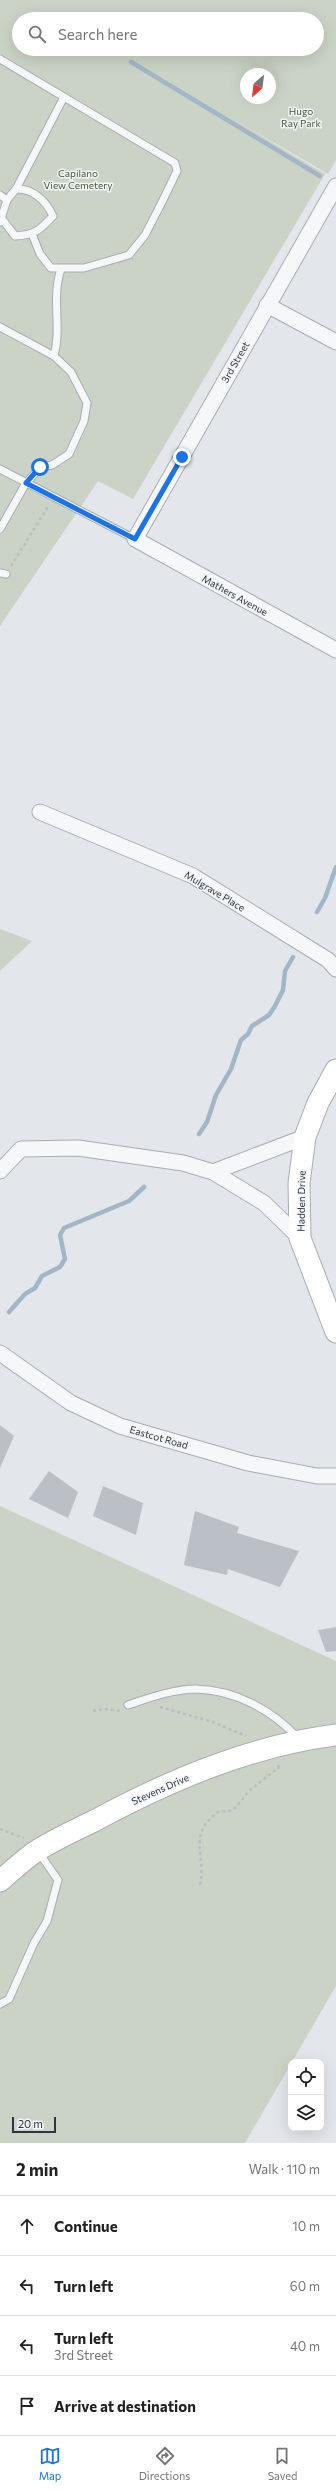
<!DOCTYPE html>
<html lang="en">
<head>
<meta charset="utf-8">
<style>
	body { margin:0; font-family:Commissioner,sans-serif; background:#f6f6f6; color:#222 }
	.controls { position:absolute; right:12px; bottom:12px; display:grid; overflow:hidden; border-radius:8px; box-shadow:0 4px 16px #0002 }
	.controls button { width:36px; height:36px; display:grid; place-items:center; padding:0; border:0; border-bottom:1px solid #e0e0e0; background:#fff; color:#222; font:20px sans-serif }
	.compass { position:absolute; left:240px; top:68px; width:36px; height:36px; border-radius:50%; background:#fff; box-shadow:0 4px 16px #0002; rotate:208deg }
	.scale { position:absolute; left:12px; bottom:10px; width:44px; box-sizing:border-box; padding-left:4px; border:2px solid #2c3541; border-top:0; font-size:11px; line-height:14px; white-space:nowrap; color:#2c3541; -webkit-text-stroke:3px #f3f5f7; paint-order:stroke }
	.stop { position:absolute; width:12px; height:12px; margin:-9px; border:3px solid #1a73e8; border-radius:50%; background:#fff }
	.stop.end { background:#1a73e8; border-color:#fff; box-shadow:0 1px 4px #0008 }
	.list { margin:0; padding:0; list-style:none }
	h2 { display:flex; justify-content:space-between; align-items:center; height:52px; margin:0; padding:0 16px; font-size:17px }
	h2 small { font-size:13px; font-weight:400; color:#767676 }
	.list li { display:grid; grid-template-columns:26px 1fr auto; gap:12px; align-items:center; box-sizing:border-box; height:60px; padding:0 16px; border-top:1px solid #e0e0e0 }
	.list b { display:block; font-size:15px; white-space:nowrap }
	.list p { margin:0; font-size:13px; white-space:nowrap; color:#767676 }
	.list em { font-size:13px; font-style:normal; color:#767676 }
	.icon { flex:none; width:22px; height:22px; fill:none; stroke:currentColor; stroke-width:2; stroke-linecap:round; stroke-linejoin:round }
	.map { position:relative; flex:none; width:336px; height:2143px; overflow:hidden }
	.search { position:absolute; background:#fff; box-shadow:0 4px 16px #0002; left:12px; right:12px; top:12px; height:44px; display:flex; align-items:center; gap:10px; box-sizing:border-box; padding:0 14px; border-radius:22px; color:#767676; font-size:15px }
	.sheet { height:292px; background:#fff }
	nav { display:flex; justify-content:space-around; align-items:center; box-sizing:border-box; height:56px; border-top:1px solid #e0e0e0; background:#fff; font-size:11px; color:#767676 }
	nav a { display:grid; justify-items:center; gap:2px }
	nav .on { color:#1a73e8 }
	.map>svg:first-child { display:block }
</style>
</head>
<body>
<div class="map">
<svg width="336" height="2143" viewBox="0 0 336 2143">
	<rect width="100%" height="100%" fill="#e3e6ea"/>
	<g fill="#cad3c5" fill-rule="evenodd">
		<path d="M0 0H336V160L328 174 223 113 325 174 133 499 98 481 0 626ZM19 19H317V49H19ZM246 74H270V98H246Z"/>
		<polygon points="0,929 32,941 0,971"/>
		<polygon points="0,1506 336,1661 336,1986 245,2143 0,2143"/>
	</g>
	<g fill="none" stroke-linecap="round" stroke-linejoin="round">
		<g stroke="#a1b6c7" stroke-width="4.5">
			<polyline points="131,62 320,176"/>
			<polyline points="317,912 325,898 336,867"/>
			<polyline points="199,1134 207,1122 216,1095 231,1069 241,1040 248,1034 252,1026 269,1015 275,1006 283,990 285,971 293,957"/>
			<polyline points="9,1312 25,1294 35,1288 42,1276 60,1267 65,1259 60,1235 64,1228 129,1201 144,1187"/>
		</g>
	</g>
	<g fill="#bbc0c6">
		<polygon points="0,1425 14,1436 0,1468"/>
		<polygon points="49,1471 78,1492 68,1518 29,1499"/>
		<polygon points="103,1486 143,1503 136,1535 93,1516"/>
		<polygon points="195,1511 239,1527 237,1533 299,1551 280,1587 228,1569 227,1575 184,1565"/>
		<polygon points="336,1627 336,1651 326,1652 318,1630"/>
	</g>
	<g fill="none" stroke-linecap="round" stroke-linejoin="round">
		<defs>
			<g id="lane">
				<polyline points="0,59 175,163 177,171 161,204 145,235 129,255 84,268 51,268 40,254 32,234"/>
				<polyline points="0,195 7,200"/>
				<path d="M2 219 15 236C35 235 40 230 53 216 46 201 33 188 16 189"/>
				<polyline points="0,222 7,200 16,189 64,97"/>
				<polyline points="0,327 54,356 71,372 87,403 84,421 69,454 52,465 41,467 26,483 0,529"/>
				<path d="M54 356C62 327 51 298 61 269"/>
				<polyline points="0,469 135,539"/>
				<polyline points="0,573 6,574"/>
				<path d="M128 1705C149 1698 174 1689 196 1689 235 1690 272 1710 298 1738"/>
				<polyline points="0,2004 9,1999 34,1943 47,1921 58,1880 44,1860"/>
			</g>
			<g id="street">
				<polyline points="336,186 135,539 336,650"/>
				<polyline points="267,305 336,342"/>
				<polyline points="40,812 193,876 328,960 336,969"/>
				<polyline points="0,1171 21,1149 78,1148 183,1163 213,1172 264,1203 300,1238"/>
				<polyline points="213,1172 305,1137"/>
				<polyline points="0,1353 71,1403 120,1426 248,1463 317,1476 336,1476"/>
			</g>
			<g id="secondary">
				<polyline points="336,1070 318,1103 305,1137 299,1183 300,1238 336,1332"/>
				<path d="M0 1881C12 1871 24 1859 38 1850 56 1839 75 1830 94 1821 170 1780 250 1746 336 1735"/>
			</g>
		</defs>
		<use href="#lane" stroke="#a8adb4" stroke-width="9"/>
		<use href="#street" stroke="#a8adb4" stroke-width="17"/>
		<use href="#secondary" stroke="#a8adb4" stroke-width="23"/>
		<g stroke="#b9bdc2" stroke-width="2.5" stroke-dasharray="3 3" stroke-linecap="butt">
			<polyline points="11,566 49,505"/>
			<polyline points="160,1707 213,1722 246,1736"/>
			<polyline points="93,1711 106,1709 120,1711"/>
			<polyline points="0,1829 24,1838"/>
			<path d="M200 1885C207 1855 186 1836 218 1812L229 1811 235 1808 249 1791 278 1768 280 1763"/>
		</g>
		<use href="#lane" stroke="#f5f7f9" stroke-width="7"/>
		<use href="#street" stroke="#f5f7f9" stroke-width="15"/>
		<use href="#secondary" stroke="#fff" stroke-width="21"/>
	</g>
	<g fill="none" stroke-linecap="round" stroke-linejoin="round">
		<polyline stroke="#1a73e8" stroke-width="5" points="40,467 26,483 135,539 182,457"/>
	</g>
	<g text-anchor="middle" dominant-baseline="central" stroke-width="3" stroke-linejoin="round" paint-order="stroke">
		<g font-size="10" fill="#435b3b" stroke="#f3f5f7">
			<text x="301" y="111">Hugo<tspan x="301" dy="12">Ray Park</tspan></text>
			<text x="78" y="173">Capilano<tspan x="78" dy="12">View Cemetery</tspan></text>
		</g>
		<g font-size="10" fill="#2c3541" stroke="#f3f5f7">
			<text transform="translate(235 362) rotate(-60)">3rd Street</text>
			<text transform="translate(235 595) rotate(29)">Mathers Avenue</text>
			<text transform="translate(215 891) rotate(31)">Mulgrave Place</text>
			<text transform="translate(301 1201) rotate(-89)">Hadden Drive</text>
			<text transform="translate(159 1437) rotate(16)">Eastcot Road</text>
			<text transform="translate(160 1789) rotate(-24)">Stevens Drive</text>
		</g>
	</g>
</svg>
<div class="controls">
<button><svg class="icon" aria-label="locate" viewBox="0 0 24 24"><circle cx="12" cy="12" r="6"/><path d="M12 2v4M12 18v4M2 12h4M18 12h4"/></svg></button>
<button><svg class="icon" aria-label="layers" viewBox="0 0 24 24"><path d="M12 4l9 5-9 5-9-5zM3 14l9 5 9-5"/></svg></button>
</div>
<svg class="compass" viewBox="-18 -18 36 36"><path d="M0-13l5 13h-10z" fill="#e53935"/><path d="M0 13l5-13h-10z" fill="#767676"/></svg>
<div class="scale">20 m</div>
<div class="stop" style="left:40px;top:467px"></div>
<div class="stop end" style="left:182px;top:457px"></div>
<div class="search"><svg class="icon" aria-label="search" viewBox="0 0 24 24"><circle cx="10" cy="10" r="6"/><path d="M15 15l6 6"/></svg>Search here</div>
</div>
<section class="sheet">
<h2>2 min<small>Walk · 110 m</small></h2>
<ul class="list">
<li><svg class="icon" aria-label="ahead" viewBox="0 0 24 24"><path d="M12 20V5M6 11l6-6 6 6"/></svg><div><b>Continue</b></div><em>10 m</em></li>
<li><svg class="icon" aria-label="left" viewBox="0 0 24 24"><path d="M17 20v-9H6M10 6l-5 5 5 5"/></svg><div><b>Turn left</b></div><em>60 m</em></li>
<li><svg class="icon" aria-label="left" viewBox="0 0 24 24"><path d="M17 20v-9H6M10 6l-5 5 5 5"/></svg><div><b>Turn left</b><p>3rd Street</p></div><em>40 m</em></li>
<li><svg class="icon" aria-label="arrive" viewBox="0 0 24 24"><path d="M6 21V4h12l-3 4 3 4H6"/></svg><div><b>Arrive at destination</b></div></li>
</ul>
</section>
<nav>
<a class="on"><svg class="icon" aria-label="map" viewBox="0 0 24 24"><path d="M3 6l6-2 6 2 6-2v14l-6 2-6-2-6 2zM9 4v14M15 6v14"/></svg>Map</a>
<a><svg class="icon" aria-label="directions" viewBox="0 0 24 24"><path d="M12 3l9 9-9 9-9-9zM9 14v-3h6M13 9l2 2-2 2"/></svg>Directions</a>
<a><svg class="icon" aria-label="saved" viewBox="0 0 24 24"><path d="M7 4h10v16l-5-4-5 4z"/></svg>Saved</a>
</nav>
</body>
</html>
